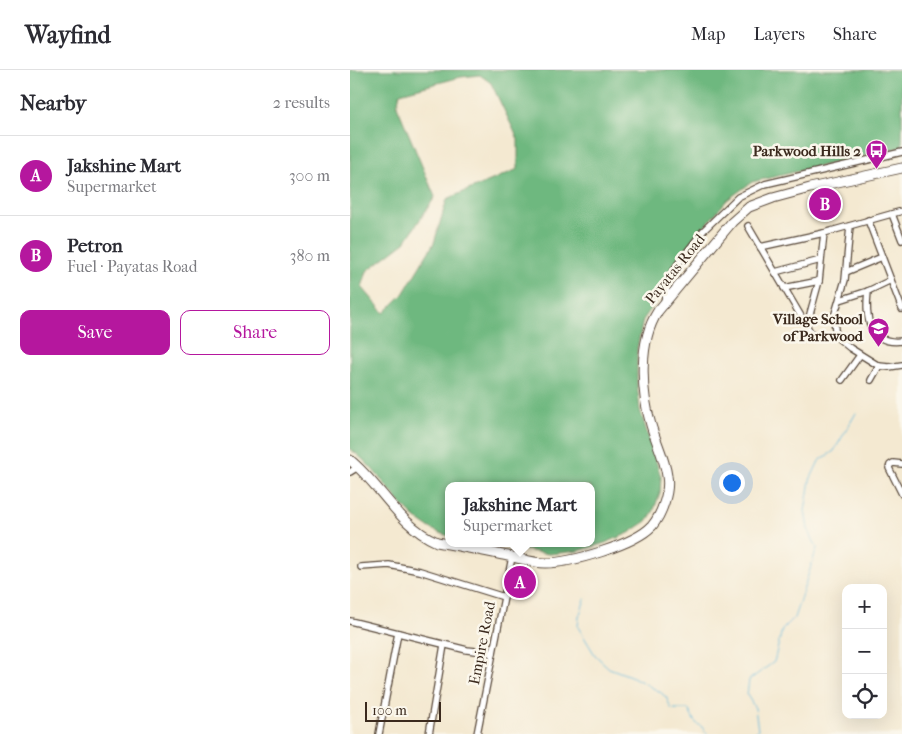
<!DOCTYPE html>
<html lang="en">
<head>
<meta charset="utf-8">
<style>
	body { margin:0; font-family:"IM FELL French Canon",serif; background:#f7f7f7; color:#2b2b33 }
	.controls { position:absolute; right:15px; bottom:15px; display:grid; overflow:hidden; border-radius:10px; box-shadow:0 5px 20px #0002 }
	.controls button { width:45px; height:45px; display:grid; place-items:center; padding:0; border:0; border-bottom:1px solid #e1e1e2; background:#fff; color:#2b2b33; font:25px sans-serif }
	.scale { position:absolute; left:15px; bottom:12px; width:76px; box-sizing:border-box; padding-left:5px; border:2px solid #3b2a1e; border-top:0; font-size:14px; line-height:18px; white-space:nowrap; color:#3b2a1e; -webkit-text-stroke:4px #fbf7ec; paint-order:stroke }
	.you { position:absolute; left:381px; top:412px; width:18px; height:18px; margin:-12px; border:4px solid #fff; border-radius:50%; background:#1a73e8; box-shadow:0 0 0 8px #1a73e833 }
	.badge { display:grid; place-items:center; width:32px; height:32px; border-radius:50%; background:#b5179e; color:#fff; font-size:16px; font-weight:700 }
	.pin { position:absolute; translate:-50% -50%; border:2px solid #fff; box-shadow:0 1px 5px #0006 }
	.popup { position:absolute; left:95px; top:412px; width:150px; height:65px; box-sizing:border-box; display:grid; place-content:center; border-radius:10px; background:#fff; filter:drop-shadow(0 1px 4px #0005); font-size:16px; white-space:nowrap; color:#7c7c81 }
	.popup b { font-size:19px; color:#2b2b33 }
	.popup::after { content:''; position:absolute; left:50%; top:100%; margin-left:-10px; border:10px solid transparent; border-top-color:#fff }
	.list { margin:0; padding:0; list-style:none }
	h2 { display:flex; justify-content:space-between; align-items:center; height:65px; margin:0; padding:0 20px; font-size:21px }
	h2 small { font-size:16px; font-weight:400; color:#7c7c81 }
	.list li { display:grid; grid-template-columns:32px 1fr auto; gap:15px; align-items:center; box-sizing:border-box; height:80px; padding:0 20px; border-top:1px solid #e1e1e2 }
	.list b { display:block; font-size:19px; white-space:nowrap }
	.list p { margin:0; font-size:16px; white-space:nowrap; color:#7c7c81 }
	.list em { font-size:16px; font-style:normal; color:#7c7c81 }
	.actions { display:flex; gap:10px; padding:15px 20px }
	.actions a { flex:1; padding:11px 0; border:1px solid #b5179e; border-radius:10px; text-align:center; font-size:18px; color:#b5179e }
	.actions .main { background:#b5179e; color:#fff }
	.icon { flex:none; width:28px; height:28px; fill:none; stroke:currentColor; stroke-width:2; stroke-linecap:round; stroke-linejoin:round }
	.map { position:relative; flex:none; width:552px; height:664px; overflow:hidden }
	header { display:flex; align-items:center; gap:30px; box-sizing:border-box; height:70px; padding:0 25px; background:#fff; border-bottom:1px solid #e1e1e2 }
	header strong { font-size:24px }
	nav { display:flex; gap:28px; margin-inline-start:auto; font-size:18px }
	main { display:flex }
	aside { flex:1; background:#fff }
	.map>svg:first-child { display:block }
</style>
</head>
<body>
<header>
<strong>Wayfind</strong>
<nav><a>Map</a><a>Layers</a><a>Share</a></nav>
</header>
<main>
<aside>
<h2>Nearby<small>2 results</small></h2>
<ul class="list">
<li><span class="badge">A</span><div><b>Jakshine Mart</b><p>Supermarket</p></div><em>300 m</em></li>
<li><span class="badge">B</span><div><b>Petron</b><p>Fuel · Payatas Road</p></div><em>380 m</em></li>
</ul>
<div class="actions"><a class="main">Save</a><a>Share</a></div>
</aside>
<div class="map">
<svg width="552" height="664" viewBox="0 0 552 664">
	<rect width="100%" height="100%" fill="#fbf7ec"/>
	<filter id="ink" filterUnits="userSpaceOnUse"><feTurbulence type="fractalNoise" baseFrequency=".02" numOctaves="2"/><feDisplacementMap in="SourceGraphic" scale="10" xChannelSelector="R" yChannelSelector="G"/><feConvolveMatrix kernelMatrix="1 2 1 2 8 2 1 2 1" color-interpolation-filters="sRGB"/></filter>
	<filter id="wash" filterUnits="userSpaceOnUse"><feTurbulence type="fractalNoise" baseFrequency=".0096" numOctaves="4" result="noise"/><feDisplacementMap in="SourceGraphic" scale="20" xChannelSelector="R" yChannelSelector="G"/><feGaussianBlur stdDeviation="1.12" result="paint"/><feColorMatrix in="noise" values="0 0 0 0 0 0 0 0 0 0 0 0 0 0 0 0 0 1.4 0 .05"/><feComposite in="paint" operator="in"/></filter>
	<g filter="url(#wash)">
		<rect width="100%" height="100%" fill="#f4e9d1"/>
		<path fill="#6eb87f" stroke="#54714e" fill-rule="evenodd" d="M0 0H552V77L402 112 377 130 322 195 310 226 293 250 287 279V314L290 340 311 407 310 423 303 442 297 451 279 463 255 473 228 481 199 484 135 473H241V416H99V466C52 453 37 405 0 379ZM130 5 141 13 168 69V99L97 129 84 173 53 224 34 243 12 217 17 201 55 172 85 127 47 36 50 23 111 7Z"/>
		<g fill="none" stroke-linecap="round" stroke-linejoin="round">
			<g stroke="#5eb7dc" stroke-width="1">
				<polyline points="235,529 229,547 228,557 245,585 259,598 283,607 310,622 316,627 321,638 324,639 338,639 345,652 352,657 357,664"/>
				<polyline points="403,664 408,660 405,638 397,625 399,610 424,592 432,560 444,548 467,478 458,459 455,441 460,410 469,391 484,381 506,343"/>
			</g>
		</g>
	</g>
	<g filter="url(#ink)">
		<g fill="none" stroke-linecap="round" stroke-linejoin="round">
			<defs>
				<g id="street">
					<polyline points="542,144 552,170"/>
					<polyline points="518,150 552,239"/>
					<polyline points="398,156 462,265"/>
					<polyline points="500,156 495,210 484,247 485,260 489,269 500,278 529,296"/>
					<polyline points="410,177 474,163 552,141"/>
					<polyline points="425,202 471,190"/>
					<polyline points="496,202 532,187"/>
					<polyline points="434,218 469,211"/>
					<path d="M518 221C515 247 518 275 552 271"/>
					<polyline points="490,230 518,221 541,210"/>
					<polyline points="314,232 318,211 328,194 353,161 388,127 415,114 552,82"/>
					<polyline points="457,255 469,211 474,163"/>
					<polyline points="492,310 510,285"/>
					<polyline points="521,310 529,296 539,297 552,295"/>
					<polyline points="552,394 543,393 540,395 539,398 552,424"/>
					<polyline points="0,402 8,397"/>
					<polyline points="11,497 39,495 70,501 154,527"/>
					<polyline points="0,551 117,580 143,583"/>
					<polyline points="29,664 48,563"/>
					<polyline points="79,664 94,575"/>
					<polyline points="127,664 162,487"/>
				</g>
				<path id="primary" d="M0 390C31 415 48 455 87 472 111 476 134 481 158 486 170 488 183 493 195 493 221 493 284 475 302 456 312 444 320 421 317 406 315 389 306 372 301 355 291 321 288 272 308 241L382 152 399 137 423 128 460 118 552 98"/>
			</defs>
			<use href="#street" stroke="#574739" stroke-width="8"/>
			<use href="#primary" stroke="#574739" stroke-width="11"/>
			<use href="#street" stroke="#fff" stroke-width="5.5"/>
			<use href="#primary" stroke="#fff" stroke-width="9"/>
		</g>
	</g>
	<defs>
		<symbol id="bus-pin" viewBox="-11 -11 22 30"><path d="M0 17L-7.5 6A9.5 9.5 0 1 1 7.5 6Z" fill="#b5179e" stroke="#fbf7ec"/><path d="M-5-6H5V4H4V6H2V4H-2V6H-4V4H-5ZM-3.5-4V0h7V-4ZM-3.5 1.2v1.5H-2V1.2ZM2 1.2v1.5H3.5V1.2Z" fill="#fff"/></symbol>
		<symbol id="school-pin" viewBox="-11 -11 22 30"><path d="M0 17L-7.5 6A9.5 9.5 0 1 1 7.5 6Z" fill="#b5179e" stroke="#fbf7ec"/><path d="M0-5L7-2L0 1L-7-2ZM-4 1L0 2.5L4 1V4Q0 6-4 4Z" fill="#fff"/></symbol>
	</defs>
	<g fill-rule="evenodd">
		<use href="#bus-pin" x="514" y="68" width="25" height="34"/>
		<use href="#school-pin" x="516" y="246" width="25" height="34"/>
	</g>
	<g text-anchor="middle" dominant-baseline="central" stroke-width="5" stroke-linejoin="round" paint-order="stroke">
		<g font-size="15" font-weight="bold" fill="#3b2a1e" stroke="#fbf7ec" text-anchor="end">
			<text x="511" y="81">Parkwood Hills 2</text>
			<text x="513" y="249">Village School<tspan x="513" dy="17">of Parkwood</tspan></text>
		</g>
		<g font-size="15" fill="#3b2a1e" stroke="#fbf7ec">
			<text transform="translate(325 199) rotate(-51)">Payatas Road</text>
			<text transform="translate(132 573) rotate(-79)">Empire Road</text>
		</g>
	</g>
</svg>
<div class="controls">
<button>+</button>
<button>−</button>
<button><svg class="icon" aria-label="locate" viewBox="0 0 24 24"><circle cx="12" cy="12" r="6"/><path d="M12 2v4M12 18v4M2 12h4M18 12h4"/></svg></button>
</div>
<div class="scale">100 m</div>
<div class="you"></div>
<div class="pin badge" style="left:170px;top:512px">A</div>
<div class="popup"><b>Jakshine Mart</b>Supermarket</div>
<div class="pin badge" style="left:475px;top:134px">B</div>
</div>
</main>
</body>
</html>
